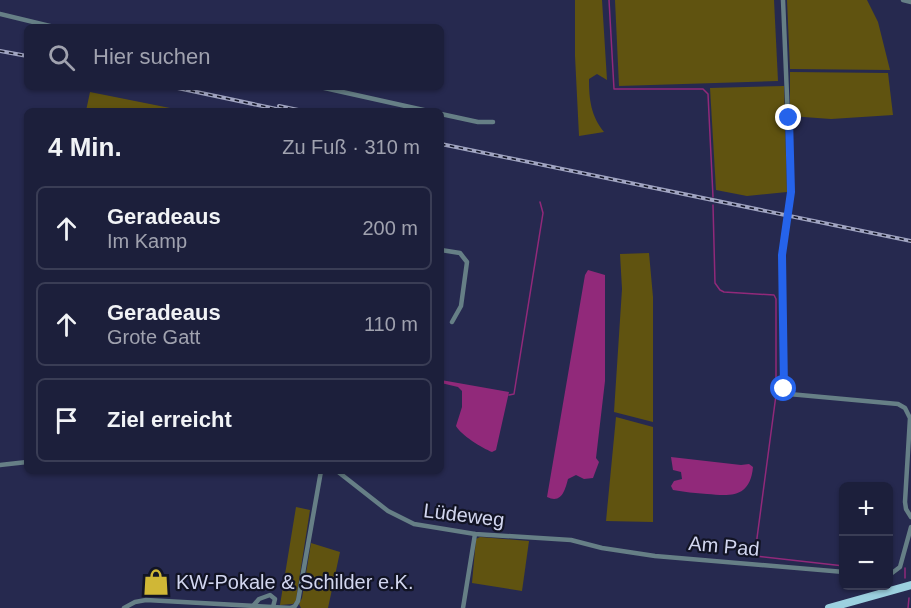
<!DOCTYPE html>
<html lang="de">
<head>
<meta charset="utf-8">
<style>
	body { margin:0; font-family:Arial,sans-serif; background:#292c46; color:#f1f3f6 }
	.controls { position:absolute; right:18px; bottom:18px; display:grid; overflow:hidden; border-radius:9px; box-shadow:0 2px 4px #0004 }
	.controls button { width:54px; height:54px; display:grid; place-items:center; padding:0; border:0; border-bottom:2px solid #3a3d55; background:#1c1f3b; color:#f1f3f6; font:30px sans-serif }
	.stop { position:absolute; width:18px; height:18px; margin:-14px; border:4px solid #2563eb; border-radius:50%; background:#fff }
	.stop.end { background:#2563eb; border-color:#fff; box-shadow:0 2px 6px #0008 }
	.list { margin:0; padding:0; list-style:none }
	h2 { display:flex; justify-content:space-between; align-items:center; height:78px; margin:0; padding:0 24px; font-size:26px }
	h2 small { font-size:20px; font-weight:400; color:#a0a2af }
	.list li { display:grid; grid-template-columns:39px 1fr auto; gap:18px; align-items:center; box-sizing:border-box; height:84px; margin:0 12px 12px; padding:0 12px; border:2px solid #3a3d55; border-radius:9px }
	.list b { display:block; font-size:22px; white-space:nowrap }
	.list p { margin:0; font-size:20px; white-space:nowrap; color:#a0a2af }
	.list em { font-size:20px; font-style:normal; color:#a0a2af }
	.icon { flex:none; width:33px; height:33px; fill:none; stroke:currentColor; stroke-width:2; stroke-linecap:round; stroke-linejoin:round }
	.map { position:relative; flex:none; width:911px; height:608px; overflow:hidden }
	.search { position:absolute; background:#1c1f3b; box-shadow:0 2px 4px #0004; left:24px; top:24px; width:420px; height:66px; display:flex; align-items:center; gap:15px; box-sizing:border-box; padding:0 21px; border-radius:9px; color:#a0a2af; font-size:22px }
	.panel { position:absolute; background:#1c1f3b; box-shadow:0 2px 4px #0004; left:24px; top:108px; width:420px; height:366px; border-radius:9px }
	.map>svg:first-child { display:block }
</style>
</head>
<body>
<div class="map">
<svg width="911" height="608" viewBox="0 0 911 608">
	<rect width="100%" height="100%" fill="#26294f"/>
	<g fill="#605310">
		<path d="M575 0H602L607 80 597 74 589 79C589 100 591 116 604 132L579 136 575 56Z"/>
		<polygon points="615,0 774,0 778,81 619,86"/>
		<polygon points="787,0 867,0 878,22 890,70 790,69"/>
		<polygon points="790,72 888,73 893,115 831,119 790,116"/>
		<polygon points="784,86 787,192 747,196 716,190 710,88"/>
		<polygon points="90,92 185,111 128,111 113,109 106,111 86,111"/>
		<polygon points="649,253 653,297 653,422 614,412 622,289 620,254"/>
		<polygon points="616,417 653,427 653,522 606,521"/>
		<polygon points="296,507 310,510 297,593 296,601 293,604 280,605"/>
		<polygon points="480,537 529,541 522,591 472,583 476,539"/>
		<polygon points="311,543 340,552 328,608 301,608 299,604 302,598"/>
	</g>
	<g fill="#91297a">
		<path d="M588 270 605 275V381L596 458 599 462 593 478 584 479 576 475 568 479C565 490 562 504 547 497L585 275Z"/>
		<path d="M441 380 509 392 496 450 492 452C482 448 461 435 456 426L462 407V391L458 387 441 383Z"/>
		<path d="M671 457 741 465 749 464 753 467C750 498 731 496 707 494 695 493 684 492 673 490L671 486 674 481 682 479 681 472 673 470Z"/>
	</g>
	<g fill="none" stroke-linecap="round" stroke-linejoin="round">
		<g stroke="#91297a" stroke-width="1.5">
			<polyline points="609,0 614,89 703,89 708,94 713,197"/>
			<polyline points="713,205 715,283 720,290 724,292 774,295 776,299 776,395 757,538 756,556 844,566"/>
			<polyline points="509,395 514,394 543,213 540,202"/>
			<polyline points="905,568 905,578"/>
			<polyline points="908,608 909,598"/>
		</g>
		<g stroke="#667f86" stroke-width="4.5">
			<polyline points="783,0 791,192 782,255 783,384 786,393 789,394 898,404 905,408 910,418 905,502 906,509 911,517"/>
			<polyline points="903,0 911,2"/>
			<polyline points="0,14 54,27"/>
			<polyline points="320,87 428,111"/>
			<polyline points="441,114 478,122 493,122"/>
			<polyline points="441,250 460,253 467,262 461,306 452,322"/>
			<polyline points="0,465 27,462"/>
			<polyline points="337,471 388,511 414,524 475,534 571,540 602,548 655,556 844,572"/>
			<polyline points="888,576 900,567 911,527"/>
			<polyline points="253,606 259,599 270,595 275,599 273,607"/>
			<polyline points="124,608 135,602 146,600 291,608"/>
			<polyline points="291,608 295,606 298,601 321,471"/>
			<polyline points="463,608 475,534"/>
		</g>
		<polyline stroke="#9cd0df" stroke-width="8" points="829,608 911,585"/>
		<defs>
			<g id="rail">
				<polyline points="0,51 27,56"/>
				<polyline points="173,87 286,111"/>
				<polyline points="279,106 303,111"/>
				<polyline points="441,144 911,241"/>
			</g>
		</defs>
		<use href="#rail" stroke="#a0a4c1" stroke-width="4"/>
		<use href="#rail" stroke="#121425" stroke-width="1.5" stroke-dasharray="4.5" stroke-linecap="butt"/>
	</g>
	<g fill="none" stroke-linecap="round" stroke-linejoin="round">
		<polyline stroke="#2563eb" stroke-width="8" points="784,389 782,255 791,192 789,118"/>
	</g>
	<defs>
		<symbol id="shop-bare" viewBox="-9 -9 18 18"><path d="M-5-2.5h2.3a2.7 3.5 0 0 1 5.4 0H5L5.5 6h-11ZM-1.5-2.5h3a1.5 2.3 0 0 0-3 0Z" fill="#d0b736" stroke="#121425" stroke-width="2.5" paint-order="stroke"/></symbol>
	</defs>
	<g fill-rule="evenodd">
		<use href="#shop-bare" x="137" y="563" width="38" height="38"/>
	</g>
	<g text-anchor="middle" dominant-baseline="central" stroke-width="4.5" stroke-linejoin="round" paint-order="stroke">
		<g font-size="20" fill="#d2d6ef" stroke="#121425">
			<text transform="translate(464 515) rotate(7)">Lüdeweg</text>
			<text transform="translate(724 546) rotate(5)">Am Pad</text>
		</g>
		<g font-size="20" fill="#d2d6ef" stroke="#121425" text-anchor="start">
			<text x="176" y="582">KW-Pokale &amp; Schilder e.K.</text>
		</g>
	</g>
</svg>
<div class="controls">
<button>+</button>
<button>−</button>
</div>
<div class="stop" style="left:784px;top:389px"></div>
<div class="stop end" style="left:789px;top:118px"></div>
<div class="search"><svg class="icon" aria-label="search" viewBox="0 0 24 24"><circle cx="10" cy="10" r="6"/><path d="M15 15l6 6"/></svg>Hier suchen</div>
<section class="panel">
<h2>4 Min.<small>Zu Fuß · 310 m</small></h2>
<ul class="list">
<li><svg class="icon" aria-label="ahead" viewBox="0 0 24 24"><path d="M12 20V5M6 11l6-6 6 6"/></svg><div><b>Geradeaus</b><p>Im Kamp</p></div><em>200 m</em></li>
<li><svg class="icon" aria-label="ahead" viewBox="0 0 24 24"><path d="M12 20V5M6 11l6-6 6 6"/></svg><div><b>Geradeaus</b><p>Grote Gatt</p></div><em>110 m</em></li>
<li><svg class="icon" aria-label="arrive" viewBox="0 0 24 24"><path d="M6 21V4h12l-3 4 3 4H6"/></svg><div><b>Ziel erreicht</b></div></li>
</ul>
</section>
</div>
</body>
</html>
